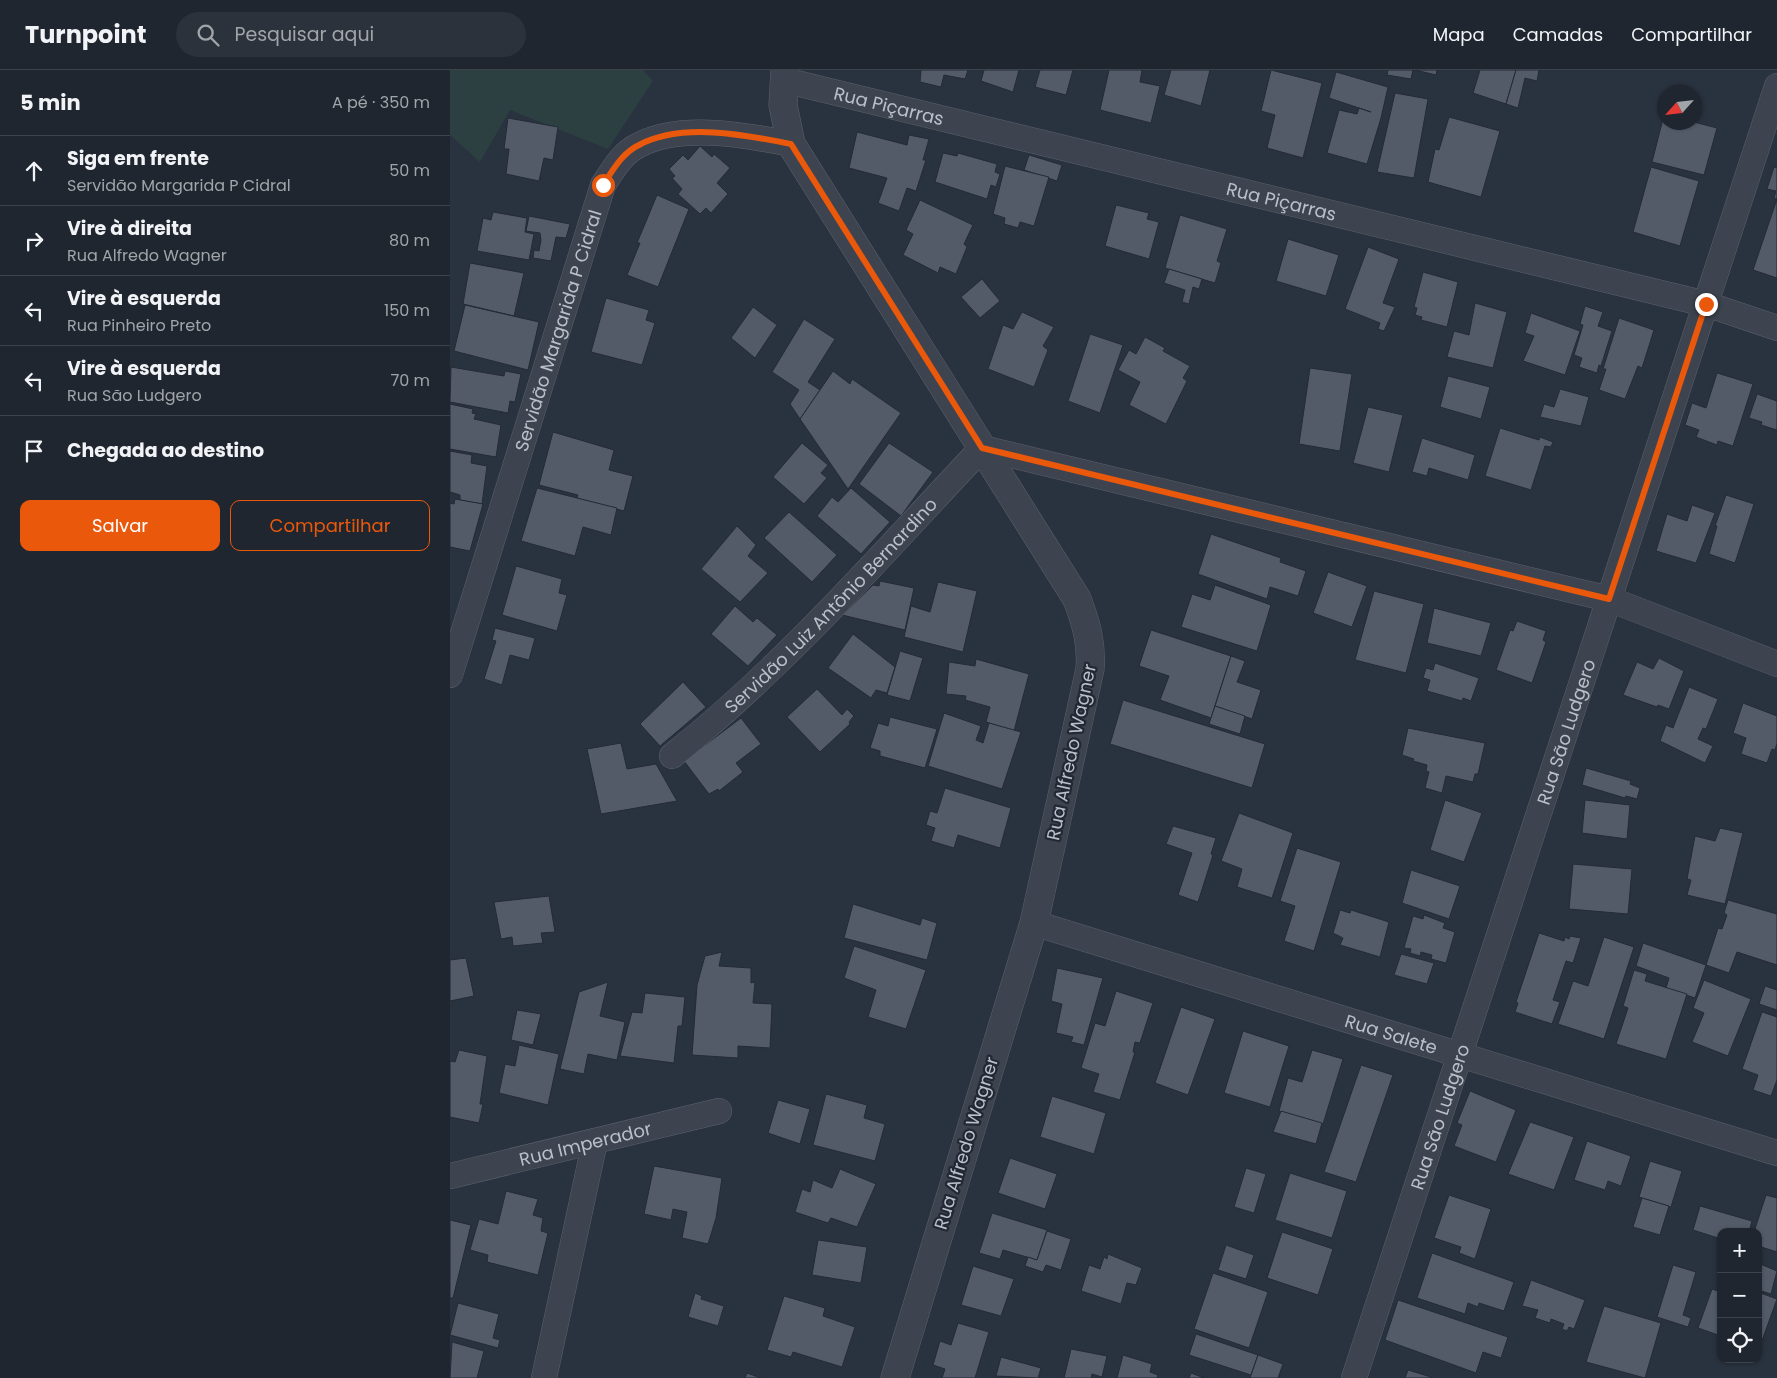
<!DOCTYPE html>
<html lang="pt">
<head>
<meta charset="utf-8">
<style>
	body { margin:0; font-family:Poppins,sans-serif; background:#2c323b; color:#f1f3f6 }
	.controls { position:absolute; right:15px; bottom:15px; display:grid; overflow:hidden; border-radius:10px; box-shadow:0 1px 4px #0004 }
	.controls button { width:45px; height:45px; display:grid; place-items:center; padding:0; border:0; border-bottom:1px solid #3c434b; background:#1f262f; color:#f1f3f6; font:25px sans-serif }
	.compass { position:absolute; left:1207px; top:15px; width:45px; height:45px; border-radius:50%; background:#1f262f; box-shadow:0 1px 4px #0004; rotate:243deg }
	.stop { position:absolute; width:15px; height:15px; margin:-11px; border:4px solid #ea580c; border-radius:50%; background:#fff }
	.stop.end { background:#ea580c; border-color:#fff; box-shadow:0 1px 5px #0008 }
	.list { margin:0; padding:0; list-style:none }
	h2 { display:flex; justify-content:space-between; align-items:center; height:65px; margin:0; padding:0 20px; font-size:21px }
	h2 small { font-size:16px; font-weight:400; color:#a1a5aa }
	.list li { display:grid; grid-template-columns:32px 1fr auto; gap:15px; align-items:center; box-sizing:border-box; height:70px; padding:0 20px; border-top:1px solid #3c434b }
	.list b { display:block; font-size:19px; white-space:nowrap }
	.list p { margin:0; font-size:16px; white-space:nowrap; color:#a1a5aa }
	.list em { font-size:16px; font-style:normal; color:#a1a5aa }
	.actions { display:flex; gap:10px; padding:15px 20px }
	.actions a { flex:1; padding:11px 0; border:1px solid #ea580c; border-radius:10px; text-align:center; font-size:18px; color:#ea580c }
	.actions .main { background:#ea580c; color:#fff }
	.icon { flex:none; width:28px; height:28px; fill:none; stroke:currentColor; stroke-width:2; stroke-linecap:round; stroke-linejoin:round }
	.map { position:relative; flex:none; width:1327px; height:1308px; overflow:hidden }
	header { display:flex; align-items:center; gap:30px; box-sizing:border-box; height:70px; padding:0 25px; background:#1f262f; border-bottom:1px solid #3c434b }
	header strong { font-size:24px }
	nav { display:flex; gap:28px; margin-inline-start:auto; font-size:18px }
	.search { width:350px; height:45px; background:#2c323b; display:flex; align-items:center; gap:12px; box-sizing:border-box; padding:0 18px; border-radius:28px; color:#a1a5aa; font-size:19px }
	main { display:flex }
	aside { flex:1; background:#1f262f }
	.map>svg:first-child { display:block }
</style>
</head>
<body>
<header>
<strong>Turnpoint</strong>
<div class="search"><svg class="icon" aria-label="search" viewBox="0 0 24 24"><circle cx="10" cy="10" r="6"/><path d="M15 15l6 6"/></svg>Pesquisar aqui</div>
<nav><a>Mapa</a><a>Camadas</a><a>Compartilhar</a></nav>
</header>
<main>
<aside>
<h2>5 min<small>A pé · 350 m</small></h2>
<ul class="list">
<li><svg class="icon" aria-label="ahead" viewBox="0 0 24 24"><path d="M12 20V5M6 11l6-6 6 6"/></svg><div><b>Siga em frente</b><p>Servidão Margarida P Cidral</p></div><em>50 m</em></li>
<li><svg class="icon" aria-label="right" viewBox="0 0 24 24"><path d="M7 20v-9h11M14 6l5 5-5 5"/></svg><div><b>Vire à direita</b><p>Rua Alfredo Wagner</p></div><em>80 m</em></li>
<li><svg class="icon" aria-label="left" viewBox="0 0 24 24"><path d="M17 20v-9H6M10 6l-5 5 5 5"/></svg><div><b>Vire à esquerda</b><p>Rua Pinheiro Preto</p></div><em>150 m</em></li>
<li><svg class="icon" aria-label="left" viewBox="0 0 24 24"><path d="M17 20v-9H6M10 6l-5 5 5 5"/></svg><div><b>Vire à esquerda</b><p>Rua São Ludgero</p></div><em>70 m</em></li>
<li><svg class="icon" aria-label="arrive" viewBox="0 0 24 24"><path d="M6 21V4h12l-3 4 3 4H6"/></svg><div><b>Chegada ao destino</b></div></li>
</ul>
<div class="actions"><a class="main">Salvar</a><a>Compartilhar</a></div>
</aside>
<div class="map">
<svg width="1327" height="1308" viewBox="0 0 1327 1308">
	<rect width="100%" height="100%" fill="#29323f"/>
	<polygon fill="#2c3f41" points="0,0 193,0 203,11 158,79 60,40 30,92 0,65"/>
	<g fill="#535b69" stroke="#242b36">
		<polygon points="471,0 518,0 515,9 494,5 491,17 470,12"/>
		<polygon points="534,0 569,0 563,22 531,11"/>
		<polygon points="590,0 623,0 616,25 585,17"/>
		<polygon points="659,0 692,0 690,12 710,16 701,53 650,40"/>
		<polygon points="721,0 760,0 751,36 714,25"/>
		<polygon points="821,0 872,13 853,88 817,78 825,45 811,41"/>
		<polygon points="938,0 963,0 961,9 937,5"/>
		<polygon points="965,0 987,0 986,5"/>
		<polygon points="1030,0 1066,0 1056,34 1023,23"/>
		<polygon points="1066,0 1089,0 1087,11 1075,8 1068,38 1056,34"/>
		<polygon points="886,2 938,17 931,48 917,94 877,83 889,40 907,44 909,38 921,42 879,28"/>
		<polygon points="945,23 978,29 964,108 927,102"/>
		<polygon points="1214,45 1214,52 1244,52 1267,58 1254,105 1202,92"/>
		<polygon points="999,47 1050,61 1031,127 978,112 985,79 989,80"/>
		<polygon points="58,48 108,57 103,90 94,88 89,111 56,104 59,79 54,79"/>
		<polygon points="407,62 457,75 459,65 479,69 473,90 476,90 466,121 457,118 449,141 428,133 437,108 399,98"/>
		<polygon points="250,76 262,87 264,84 280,98 267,113 278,124 261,143 256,138 250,144 228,124 232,119 222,108 225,106 219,99 233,85 238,90"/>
		<polygon points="493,83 507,86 508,83 547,94 545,102 550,104 546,117 541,115 537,129 485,112"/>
		<polygon points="579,85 612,95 607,111 574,100"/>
		<polygon points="555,96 599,107 584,156 570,152 568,158 554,154 555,148 543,144"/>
		<polygon points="1201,97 1249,111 1230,176 1183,162"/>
		<polygon points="1324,97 1327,98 1327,208 1303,200 1327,129 1324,128 1326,121 1317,119"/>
		<polygon points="207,125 239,139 208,217 177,205 190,173 187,173"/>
		<polygon points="470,130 523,155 514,174 517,177 506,204 490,197 488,203 453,185 463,164 456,160"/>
		<polygon points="666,135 699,143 697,149 709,152 699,189 655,176"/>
		<polygon points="43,142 77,148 75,162 84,164 79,190 27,181 33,148 41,150"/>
		<polygon points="730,145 777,159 767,191 771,193 765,213 715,198"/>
		<polygon points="79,146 120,154 116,168 106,167 101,191 83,188 84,180 89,181 91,170 90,163 76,161"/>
		<polygon points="838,169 889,185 876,226 826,211"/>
		<polygon points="918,177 949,189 933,233 945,237 934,261 928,259 930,253 895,239"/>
		<polygon points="20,193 74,203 64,246 13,234"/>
		<polygon points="719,199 752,209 749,219 743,217 739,234 732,232 735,220 714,213"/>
		<polygon points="973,202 1008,212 997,257 971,250 972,247 965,245 967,238 964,237"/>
		<polygon points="532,209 550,231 530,248 511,227"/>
		<polygon points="156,228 199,240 196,250 205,253 192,295 141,282"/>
		<polygon points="1025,233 1057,242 1043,298 997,287 1004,261 1019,265"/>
		<polygon points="15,235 89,252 78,300 4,281"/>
		<polygon points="1135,236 1153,242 1148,256 1162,261 1151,296 1149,295 1147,303 1129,297 1132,288 1124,285 1133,255 1130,254"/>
		<polygon points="303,237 327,255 305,288 281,268"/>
		<polygon points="572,242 604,257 593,276 598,280 584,317 538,299 553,255 563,259"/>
		<polygon points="1081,243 1130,261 1115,305 1073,291 1084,266 1075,263"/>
		<polygon points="1169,248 1204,260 1192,298 1188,296 1175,329 1149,320 1156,299 1153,299"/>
		<polygon points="354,249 385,269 358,312 370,320 350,349 340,334 349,320 322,302"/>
		<polygon points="640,264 673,275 650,343 618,331"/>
		<polygon points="695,267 715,278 713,281 740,296 733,308 737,311 716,354 679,335 690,312 668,300 679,280 686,284"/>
		<polygon points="1,297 54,306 55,301 71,304 65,332 60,331 58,343 0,332"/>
		<polygon points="860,298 902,304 890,381 849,374"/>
		<polygon points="383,301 400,314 402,309 451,343 398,419 350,349"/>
		<polygon points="1267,303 1303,314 1283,376 1268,371 1267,375 1246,367 1249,360 1235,355 1242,333 1256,338"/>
		<polygon points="998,306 1040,317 1031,349 990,337"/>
		<polygon points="1110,319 1139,327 1131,356 1090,347 1094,334 1104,337"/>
		<polygon points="1307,324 1327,331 1327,360 1311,355 1312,352 1299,348"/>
		<polygon points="0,334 23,339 22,343 26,344 24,349 51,355 46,387 0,379"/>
		<polygon points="918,337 953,345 939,402 903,393"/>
		<polygon points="1050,358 1089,370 1090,367 1103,372 1101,377 1095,376 1081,420 1035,406"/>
		<polygon points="103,362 164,380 159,400 183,406 174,441 127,428 128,425 89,415"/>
		<polygon points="972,368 1025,385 1018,410 979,398 977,406 962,402"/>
		<polygon points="352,373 378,395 371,403 377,408 354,434 323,407"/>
		<polygon points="439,373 483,402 451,446 409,414"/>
		<polygon points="0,381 22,385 21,393 37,396 32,434 10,430 10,425 0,422"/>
		<polygon points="87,418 167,438 161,465 133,457 125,486 71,471"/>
		<polygon points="401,418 440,452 411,484 367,446 382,427 388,432"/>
		<polygon points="1276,425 1304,434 1285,493 1259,484 1267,456 1265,456"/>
		<polygon points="5,429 33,434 20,481 0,477 0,433 4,434"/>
		<polygon points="1242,435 1265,443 1246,493 1206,481 1217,444 1237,451"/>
		<polygon points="339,442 387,485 362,512 314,468"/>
		<polygon points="287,456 306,475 298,486 318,503 290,532 251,499"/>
		<polygon points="761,464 831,488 830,492 856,501 848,526 820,517 817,529 748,504"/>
		<polygon points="66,496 112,509 109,523 117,525 107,561 52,545"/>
		<polygon points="878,502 917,516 902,557 863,543"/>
		<polygon points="430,511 464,518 455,560 392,545 423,515 429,516"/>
		<polygon points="488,512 527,521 513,582 454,567 461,536 480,542"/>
		<polygon points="765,515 821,535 807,581 731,557 742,524 760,530"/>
		<polygon points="924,521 974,534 956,603 905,590"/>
		<polygon points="285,536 303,552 307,548 327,565 298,596 261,564"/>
		<polygon points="984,538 1041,553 1031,586 977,573"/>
		<polygon points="1067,551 1096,561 1093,570 1096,572 1082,613 1046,600 1060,560 1063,561"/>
		<polygon points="45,558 85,568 79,590 60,585 52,615 34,609 46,571 42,570"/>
		<polygon points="701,560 781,586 761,648 710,630 719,606 689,596"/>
		<polygon points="403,564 445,597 437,623 426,620 421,628 378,598"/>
		<polygon points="450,581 473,588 460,631 437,625"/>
		<polygon points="781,586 795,591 787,612 811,620 802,649 765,636"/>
		<polygon points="1209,588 1234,601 1219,639 1208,635 1207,637 1173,625 1187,592 1203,599"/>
		<polygon points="526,589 579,604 564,661 536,652 540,637 515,630 516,626 496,624 499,592 525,596"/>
		<polygon points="985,593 1029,608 1021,631 1013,628 1012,631 977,621 980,610 973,608 976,598 983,600"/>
		<polygon points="233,612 256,637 210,676 190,654"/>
		<polygon points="1239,617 1268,629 1256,659 1253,658 1248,669 1263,676 1255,693 1210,671 1216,655 1223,658"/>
		<polygon points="367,619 392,645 397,639 404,646 399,652 400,654 370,682 337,647"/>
		<polygon points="673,630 815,674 802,718 660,674"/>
		<polygon points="1293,633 1327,646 1327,673 1325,680 1322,679 1317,693 1291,684 1296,668 1283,663"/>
		<polygon points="765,636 795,646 790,664 759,654"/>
		<polygon points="494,643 531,656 526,670 533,673 539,653 571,662 552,719 478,696"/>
		<polygon points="440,647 487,659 475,698 430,686 430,681 420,678 428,653 438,656"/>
		<polygon points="291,648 311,674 286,693 293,702 269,721 268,719 259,724 234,691"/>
		<polygon points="958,658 1035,673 1028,704 1025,704 1023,712 996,706 992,723 975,718 979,702 976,701 977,695 963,691 964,689 952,685"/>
		<polygon points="171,673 177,699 206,694 227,731 151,744 137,679"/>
		<polygon points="1136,698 1181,711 1180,714 1190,718 1187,729 1176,726 1175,728 1132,715"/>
		<polygon points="495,718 561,738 550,778 508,765 504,778 481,771 485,758 476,755 480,741 487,743"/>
		<polygon points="995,730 1032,743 1014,792 980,780"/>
		<polygon points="1135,730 1180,735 1177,769 1132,763"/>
		<polygon points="789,743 843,763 822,828 787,817 792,799 771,791"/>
		<polygon points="723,756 766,768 761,784 763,785 748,832 728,825 742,783 716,774"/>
		<polygon points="1270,758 1293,763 1275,834 1237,825 1241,810 1237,809 1245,766 1265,771"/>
		<polygon points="847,778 891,792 864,881 834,871 845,836 830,831"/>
		<polygon points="1123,794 1182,799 1178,844 1119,839"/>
		<polygon points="961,800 1010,816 999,849 952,833"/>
		<polygon points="99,826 105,862 91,863 93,873 63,876 62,867 51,869 44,832"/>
		<polygon points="1278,830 1327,844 1327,895 1287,882 1279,903 1256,895 1268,858 1272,859 1277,845 1274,843"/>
		<polygon points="403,834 470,855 472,848 487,853 477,890 394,868"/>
		<polygon points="890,840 900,843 901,840 939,852 930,887 890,875 893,868 883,863"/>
		<polygon points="974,845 995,853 993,858 1005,862 996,893 981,889 982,885 971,882 970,886 960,883 961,879 954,878 963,846 973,849"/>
		<polygon points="1089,863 1114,871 1115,867 1119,869 1120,866 1131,868 1123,893 1116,891 1103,930 1110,932 1102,954 1065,942 1068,933 1066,932"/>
		<polygon points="1154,867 1184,877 1154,969 1108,954 1123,911 1138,916"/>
		<polygon points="1193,873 1256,895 1245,928 1216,918 1219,908 1186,896"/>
		<polygon points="404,876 476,900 456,959 418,947 426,920 394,908"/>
		<polygon points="272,882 269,896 301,898 301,913 305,912 303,933 322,934 320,978 288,976 288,988 242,985 247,915 255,886"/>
		<polygon points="951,884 984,893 977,914 944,905"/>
		<polygon points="16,888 24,926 0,931 0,890"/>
		<polygon points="607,898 653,908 634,975 621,972 623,967 606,963 612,934 601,931"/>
		<polygon points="1184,900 1197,904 1195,911 1237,924 1216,989 1166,974 1178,938 1173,936"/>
		<polygon points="1254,910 1301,929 1278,986 1242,972 1254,943 1243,938"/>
		<polygon points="158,912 150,946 175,952 167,990 138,984 134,1004 110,999 129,922"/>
		<polygon points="1315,916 1327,920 1327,940 1309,934"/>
		<polygon points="666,921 703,933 690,973 685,972 683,982 685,982 670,1030 643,1022 649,1004 631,998 645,953 655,956"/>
		<polygon points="195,923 235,927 232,956 228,956 224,993 170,986 182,942 192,943"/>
		<polygon points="731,937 765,949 738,1025 705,1013"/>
		<polygon points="67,940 91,944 83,975 61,970"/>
		<polygon points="1312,942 1327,947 1327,1010 1321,1026 1303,1020 1308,1005 1292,999"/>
		<polygon points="793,961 839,976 820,1037 774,1023"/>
		<polygon points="69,975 109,984 98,1035 49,1023 55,994 65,996"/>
		<polygon points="9,980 37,986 30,1034 33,1034 29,1053 0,1047 0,991 5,992"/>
		<polygon points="862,980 893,989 873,1054 829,1041 838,1008 852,1012"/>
		<polygon points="911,995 943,1005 906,1112 874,1102"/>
		<polygon points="1020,1021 1066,1040 1046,1092 1004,1076 1012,1055 1007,1053"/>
		<polygon points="376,1024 417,1035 414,1048 435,1054 425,1091 363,1075"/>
		<polygon points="602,1026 656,1043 644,1084 590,1067"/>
		<polygon points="328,1030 360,1039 350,1074 318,1063"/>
		<polygon points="831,1041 872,1053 866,1074 823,1062"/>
		<polygon points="1080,1052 1124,1067 1104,1120 1058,1104"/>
		<polygon points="1137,1071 1181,1086 1171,1116 1158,1111 1155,1120 1124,1110"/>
		<polygon points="560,1088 607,1104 595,1139 548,1123"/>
		<polygon points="1200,1091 1232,1101 1221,1137 1189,1127"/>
		<polygon points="204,1096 272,1108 266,1148 258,1174 232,1168 237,1142 223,1139 221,1150 194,1144"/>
		<polygon points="796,1098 816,1104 804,1143 784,1137"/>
		<polygon points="390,1099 426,1114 407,1157 381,1148 378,1153 345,1142 352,1119 360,1122 363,1110 382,1118"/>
		<polygon points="840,1103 897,1121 882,1168 825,1150"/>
		<polygon points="56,1121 88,1129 83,1145 93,1148 91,1161 98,1163 88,1205 37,1192 38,1185 20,1180 29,1149 48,1154"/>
		<polygon points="999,1125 1041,1139 1025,1189 1009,1183 1011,1177 984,1168"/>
		<polygon points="1316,1125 1327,1128 1327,1182 1308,1176 1308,1162 1304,1162"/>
		<polygon points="1192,1128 1219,1136 1210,1165 1183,1157"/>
		<polygon points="1250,1136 1302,1151 1299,1162 1271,1162 1271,1169 1243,1160"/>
		<polygon points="542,1143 597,1160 587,1190 553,1180 550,1189 529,1183"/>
		<polygon points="0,1150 21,1155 3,1228 0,1228"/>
		<polygon points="597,1161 621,1169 611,1200 596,1195 593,1202 575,1196 578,1187 587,1190"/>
		<polygon points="832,1162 883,1179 868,1225 817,1208"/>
		<polygon points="368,1170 417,1177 411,1213 362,1205"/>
		<polygon points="776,1175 804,1185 796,1209 768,1200"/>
		<polygon points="982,1183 1064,1212 1054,1241 1029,1233 1028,1237 1018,1233 1015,1244 967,1228"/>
		<polygon points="658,1184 692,1198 686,1215 677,1213 671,1234 631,1221 639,1195 650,1199 654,1187 657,1189"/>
		<polygon points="1308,1193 1327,1201 1321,1224 1308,1220"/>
		<polygon points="1223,1195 1246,1202 1233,1245 1241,1248 1238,1257 1207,1247"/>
		<polygon points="523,1196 564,1209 551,1246 511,1235"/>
		<polygon points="763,1203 818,1222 799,1278 744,1259"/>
		<polygon points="1081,1210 1135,1230 1124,1259 1119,1257 1117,1261 1112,1259 1114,1254 1101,1249 1100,1253 1085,1248 1088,1240 1072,1236"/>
		<polygon points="1262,1219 1271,1222 1271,1266 1248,1258"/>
		<polygon points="1308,1222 1327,1229 1309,1279 1308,1279"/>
		<polygon points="245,1223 252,1226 251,1229 274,1236 268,1256 238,1247"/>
		<polygon points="334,1226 375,1238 373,1246 405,1257 392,1297 343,1282 341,1287 317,1280"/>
		<polygon points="948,1230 1058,1267 1051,1288 1033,1282 1026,1303 935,1270"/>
		<polygon points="8,1233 49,1244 43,1268 50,1270 48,1278 0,1265"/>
		<polygon points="1154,1236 1211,1253 1195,1308 1136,1292"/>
		<polygon points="508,1253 539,1262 525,1308 492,1308 495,1299 483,1295 490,1271 501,1275"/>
		<polygon points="746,1264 808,1285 801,1305 739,1285"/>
		<polygon points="2,1272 34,1281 27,1308 0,1308"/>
		<polygon points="621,1279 657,1286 652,1307 642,1304 641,1308 614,1308"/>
		<polygon points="673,1285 702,1294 700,1302 708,1305 707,1308 667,1308"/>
		<polygon points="808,1285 833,1294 828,1308 800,1308"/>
		<polygon points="551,1287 591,1298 588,1308 546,1306"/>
		<polygon points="958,1300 981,1307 981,1308 955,1308"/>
		<polygon points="297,1303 311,1308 295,1308"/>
		<polygon points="741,1303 754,1308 739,1308"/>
	</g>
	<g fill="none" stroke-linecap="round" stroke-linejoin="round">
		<defs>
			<g id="minor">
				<path id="s1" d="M334 10 1256 234 1327 258"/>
				<path id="s2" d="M0 605 153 115C163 100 172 83 189 75 231 53 296 65 341 74"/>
				<path id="s3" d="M222 686C336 595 432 484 532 378L1159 529 1327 594"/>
				<path id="s4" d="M584 853 1327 1083"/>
				<path id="s5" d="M0 1106 269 1041"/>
				<polyline points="94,1308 145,1071"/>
				<path id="s6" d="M904 1308 1327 16"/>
			</g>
			<path id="tertiary" d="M335 0 333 35 341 74 627 529C636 553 642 573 640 599L584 853 445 1308"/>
		</defs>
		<use href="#minor" stroke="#5b626c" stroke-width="26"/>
		<use href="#tertiary" stroke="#5b626c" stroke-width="29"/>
		<use href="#minor" stroke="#3d444f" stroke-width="25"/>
		<use href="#tertiary" stroke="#3d444f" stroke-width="28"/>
	</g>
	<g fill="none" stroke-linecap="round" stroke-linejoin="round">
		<path stroke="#ea580c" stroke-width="6" d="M153 115C163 100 172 83 189 75 232 52 296 65 341 74L532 378 1159 529 1256 234"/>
	</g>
	<g text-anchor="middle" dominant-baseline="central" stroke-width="4.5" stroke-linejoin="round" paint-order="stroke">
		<g font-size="18" fill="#bac0c9" stroke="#222934">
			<text stroke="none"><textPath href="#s1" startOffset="108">Rua Piçarras</textPath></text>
			<text stroke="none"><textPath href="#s1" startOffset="512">Rua Piçarras</textPath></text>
			<text stroke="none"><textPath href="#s2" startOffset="361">Servidão Margarida P Cidral</textPath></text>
			<text stroke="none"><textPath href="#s3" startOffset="219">Servidão Luiz Antônio Bernardino</textPath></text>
			<text stroke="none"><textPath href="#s6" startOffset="680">Rua São Ludgero</textPath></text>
			<text transform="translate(621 682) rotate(-78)">Rua Alfredo Wagner</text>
			<text stroke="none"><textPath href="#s4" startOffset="374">Rua Salete</textPath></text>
			<text stroke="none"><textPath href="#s6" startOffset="275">Rua São Ludgero</textPath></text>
			<text transform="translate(516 1073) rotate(-73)">Rua Alfredo Wagner</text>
			<text stroke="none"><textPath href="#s5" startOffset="139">Rua Imperador</textPath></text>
		</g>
	</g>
</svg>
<div class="controls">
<button>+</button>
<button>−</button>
<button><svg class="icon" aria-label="locate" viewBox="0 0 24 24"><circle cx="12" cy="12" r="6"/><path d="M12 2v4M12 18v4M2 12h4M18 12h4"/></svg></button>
</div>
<svg class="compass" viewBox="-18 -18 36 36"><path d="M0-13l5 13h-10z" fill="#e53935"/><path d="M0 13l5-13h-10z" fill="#a1a5aa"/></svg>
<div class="stop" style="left:153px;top:115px"></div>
<div class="stop end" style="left:1256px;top:234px"></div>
</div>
</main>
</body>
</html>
